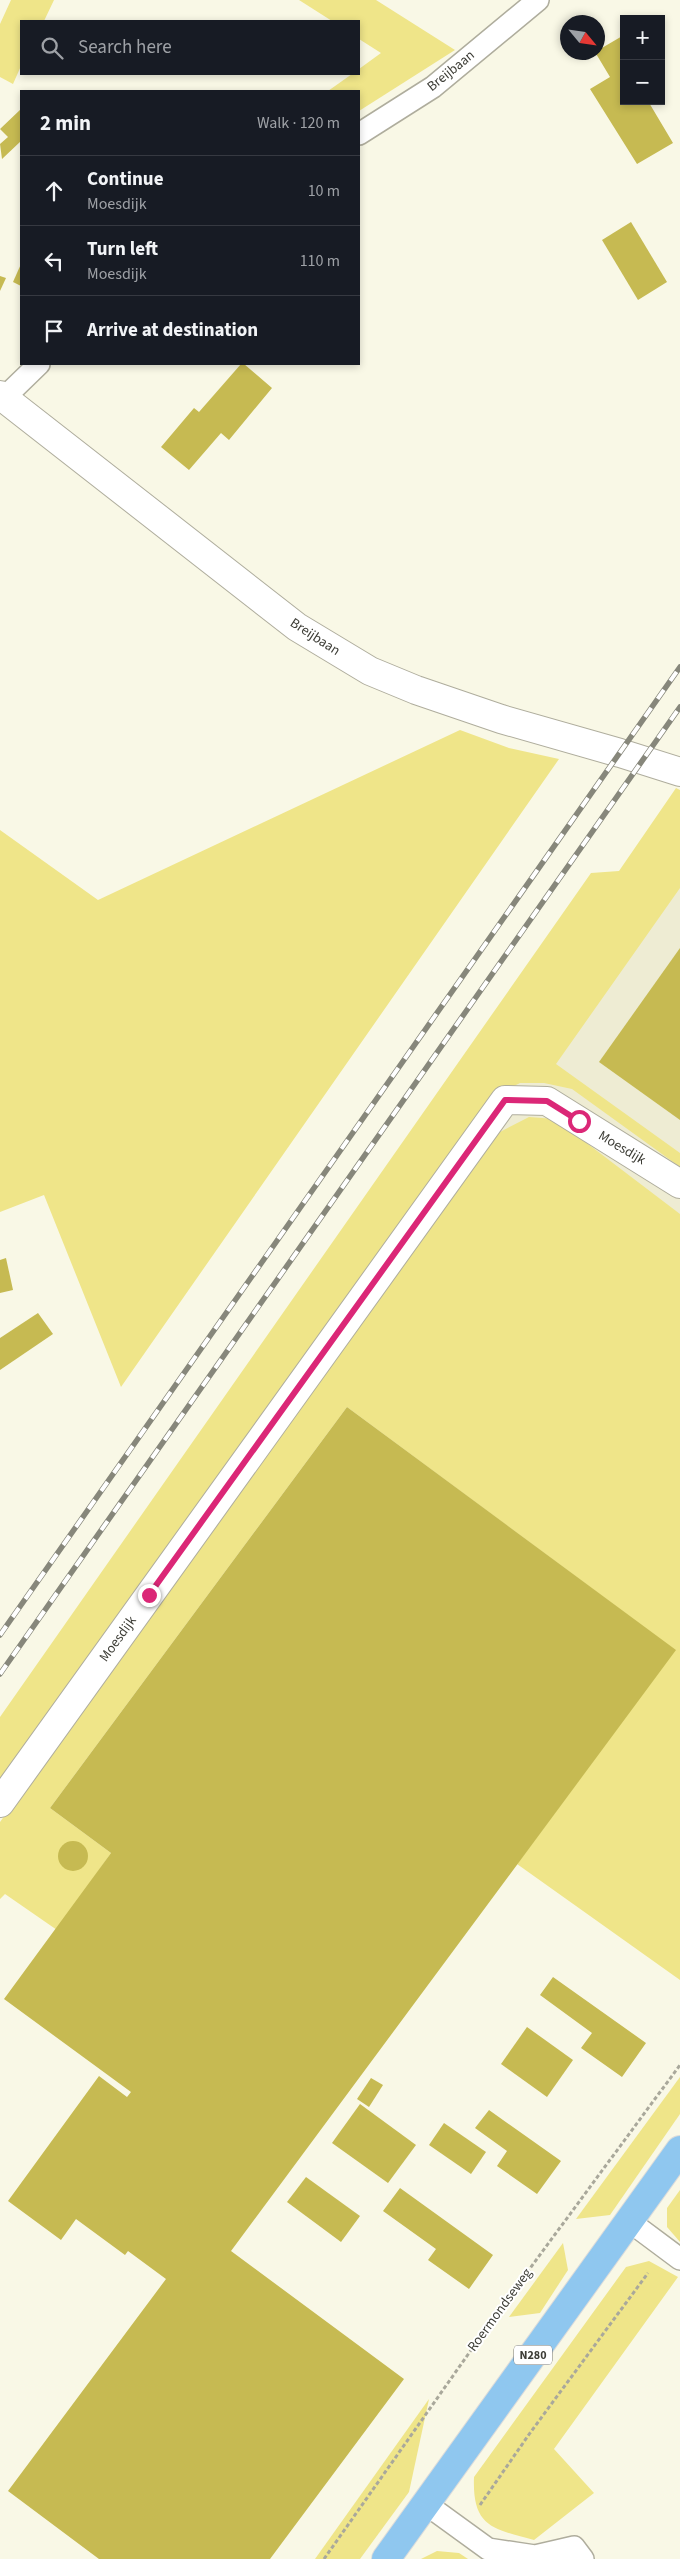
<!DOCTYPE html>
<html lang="en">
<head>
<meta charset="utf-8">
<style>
	body { margin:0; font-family:"Source Sans 3",sans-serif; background:#242831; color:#f1f3f6 }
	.controls { position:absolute; right:15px; top:15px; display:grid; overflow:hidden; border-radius:0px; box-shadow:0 2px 8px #0003 }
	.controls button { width:45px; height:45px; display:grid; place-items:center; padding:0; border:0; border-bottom:1px solid #363941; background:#171b24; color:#f1f3f6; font:25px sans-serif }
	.compass { position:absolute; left:560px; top:15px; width:45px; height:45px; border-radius:50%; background:#171b24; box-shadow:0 2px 8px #0003; rotate:119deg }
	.stop { position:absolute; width:15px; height:15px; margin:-11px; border:4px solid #db2777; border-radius:50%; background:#fff }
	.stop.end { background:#db2777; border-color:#fff; box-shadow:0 1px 5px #0008 }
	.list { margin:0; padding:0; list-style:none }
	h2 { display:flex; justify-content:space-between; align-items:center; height:65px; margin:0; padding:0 20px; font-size:21px }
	h2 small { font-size:16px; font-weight:400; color:#9ea1a6 }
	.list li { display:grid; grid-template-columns:32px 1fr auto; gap:15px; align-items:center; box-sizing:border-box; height:70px; padding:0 20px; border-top:1px solid #363941 }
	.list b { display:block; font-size:19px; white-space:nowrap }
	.list p { margin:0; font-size:16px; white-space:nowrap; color:#9ea1a6 }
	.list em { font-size:16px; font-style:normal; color:#9ea1a6 }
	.icon { flex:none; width:28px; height:28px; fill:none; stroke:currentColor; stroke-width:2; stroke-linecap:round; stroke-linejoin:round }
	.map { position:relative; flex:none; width:680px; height:2559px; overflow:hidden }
	.search { position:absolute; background:#171b24; box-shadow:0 2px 8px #0003; left:20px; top:20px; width:340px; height:55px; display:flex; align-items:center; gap:12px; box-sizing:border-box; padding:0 18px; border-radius:0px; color:#9ea1a6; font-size:19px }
	.panel { position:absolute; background:#171b24; box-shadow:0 2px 8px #0003; left:20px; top:90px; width:340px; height:275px; border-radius:0px }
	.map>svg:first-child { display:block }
</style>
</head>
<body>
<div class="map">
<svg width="680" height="2559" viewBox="0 0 680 2559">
	<rect width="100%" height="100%" fill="#f9f8e6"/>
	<polygon fill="#eeecd3" points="680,826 680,1237 417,1193"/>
	<g fill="#efe589">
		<polygon points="11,0 54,0 44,21 21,21 21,66 13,84 0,77 0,24"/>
		<polygon points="299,0 376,0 455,50 359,111 359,91 328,91 352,74 359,74 359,69 381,53 359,39 359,21 332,21"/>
		<polygon points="460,730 509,748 559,759 121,1387 44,1195 0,1212 0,830 98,900"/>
		<polygon points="676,788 680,790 680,888 556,1064 680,1153 680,1167 572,1089 544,1083 520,1083 502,1092 0,1789 0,1717 591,873 619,871"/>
		<polygon points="529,1117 555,1119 680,1214 680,1980 517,1864 675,1650 347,1407 50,1808 111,1853 57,1930 5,1894 0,1899 0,1822 476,1160 498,1133"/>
		<polygon points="680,2077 680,2114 610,2215 576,2219"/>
		<polygon points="680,2190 680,2242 667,2227 667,2208"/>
		<polygon points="563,2243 568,2270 540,2313 509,2317"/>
		<path d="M649 2261 678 2277 554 2449 594 2493 534 2540C493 2529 472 2527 474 2477L626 2267Z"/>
		<polygon points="429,2399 409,2492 360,2559 315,2559"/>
		<polygon points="437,2551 459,2553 468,2559 421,2559"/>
	</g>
	<g fill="#c6ba52">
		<polygon points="624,35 624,101 648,101 673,143 637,164 590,89 610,77 595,52"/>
		<polygon points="21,109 21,141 2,159 0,144 8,137 0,129"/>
		<polygon points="631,222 667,282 638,300 602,240"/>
		<polygon points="21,264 21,286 13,282"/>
		<polygon points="0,276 6,278 0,291"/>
		<polygon points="241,364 244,364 272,388 229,440 221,433 189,470 161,447 194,408 199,412"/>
		<polygon points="680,948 680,1120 599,1062"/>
		<polygon points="6,1258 13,1290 0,1293 0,1260"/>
		<polygon points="38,1313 53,1334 0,1370 0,1338"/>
		<polygon points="347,1407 676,1650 231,2251 404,2379 270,2559 99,2559 8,2491 166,2279 128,2251 125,2255 76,2219 61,2240 8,2201 99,2076 127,2097 131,2092 4,1999 111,1853 50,1808"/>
		<circle cx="73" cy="1856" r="15"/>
		<polygon points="553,1977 646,2043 622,2077 581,2048 592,2033 540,1995"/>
		<polygon points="527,2027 573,2060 547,2097 501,2064"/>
		<polygon points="371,2078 383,2085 369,2107 357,2099"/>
		<polygon points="360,2104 416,2145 388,2183 332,2143"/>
		<polygon points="489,2110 561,2161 537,2194 497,2166 507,2151 475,2128"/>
		<polygon points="444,2123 486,2152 471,2174 429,2145"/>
		<polygon points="306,2177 360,2216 341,2242 287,2202"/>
		<polygon points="400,2188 493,2255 469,2289 428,2260 436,2249 383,2211"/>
	</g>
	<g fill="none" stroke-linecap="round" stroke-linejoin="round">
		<defs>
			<g id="service">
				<polyline points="359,134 433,87 538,0"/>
				<polyline points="4,398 39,364"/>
				<polyline points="629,2221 680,2259"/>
				<polyline points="426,2504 488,2549 535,2556 574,2547 583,2559"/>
			</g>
			<g id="minor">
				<polyline points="0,395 297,627 370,671 416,690 501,719 620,753 680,772"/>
				<polyline points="0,1803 505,1100 547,1101 680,1184"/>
			</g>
			<polyline id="primary" points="386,2559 680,2150"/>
		</defs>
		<use href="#service" stroke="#afad9d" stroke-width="24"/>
		<use href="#minor" stroke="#afad9d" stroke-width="30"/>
		<use href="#primary" stroke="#dcdcdb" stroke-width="30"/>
		<g stroke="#a9a89b" stroke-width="3" stroke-dasharray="4 2.5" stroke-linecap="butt">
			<polyline points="480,2505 530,2433 648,2273"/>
			<polyline points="324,2559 500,2309 680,2065"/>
		</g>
		<use href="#service" stroke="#fff" stroke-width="21"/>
		<use href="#minor" stroke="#fff" stroke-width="28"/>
		<use href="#primary" stroke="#8fc7ef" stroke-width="28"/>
		<defs>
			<g id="rail">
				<polyline points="0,1635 680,667"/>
				<polyline points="0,1674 680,707"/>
			</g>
		</defs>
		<use href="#rail" stroke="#87877b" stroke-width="5.5"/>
		<use href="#rail" stroke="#fff" stroke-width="4" stroke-dasharray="11" stroke-linecap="butt"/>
	</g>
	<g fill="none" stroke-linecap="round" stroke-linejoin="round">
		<polyline stroke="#db2777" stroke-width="6" points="149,1595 505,1100 547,1101 579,1121"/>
	</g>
	<g text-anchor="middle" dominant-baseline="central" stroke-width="4" stroke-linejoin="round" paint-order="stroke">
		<rect fill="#fff" stroke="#777772" stroke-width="1" x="514" y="2345.5" width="38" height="19" rx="4"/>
		<g font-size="12" font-weight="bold" fill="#3d3d36">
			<text x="533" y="2355">N280</text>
		</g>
		<g font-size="14" fill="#3d3d36" stroke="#fff">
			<text transform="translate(451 71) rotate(-39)">Breijbaan</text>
			<text transform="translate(315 637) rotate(33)">Breijbaan</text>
			<text transform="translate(622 1148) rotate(31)">Moesdijk</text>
			<text transform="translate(118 1639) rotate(-54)">Moesdijk</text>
			<text transform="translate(500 2310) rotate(-54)">Roermondseweg</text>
		</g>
	</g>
</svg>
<div class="controls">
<button>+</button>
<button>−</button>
</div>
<svg class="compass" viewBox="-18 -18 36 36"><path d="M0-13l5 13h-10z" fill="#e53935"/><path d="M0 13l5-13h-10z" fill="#9ea1a6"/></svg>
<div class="stop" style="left:579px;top:1121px"></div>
<div class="stop end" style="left:149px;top:1595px"></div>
<div class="search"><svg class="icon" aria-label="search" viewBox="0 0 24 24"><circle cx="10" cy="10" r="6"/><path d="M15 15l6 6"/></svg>Search here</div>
<section class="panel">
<h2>2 min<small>Walk · 120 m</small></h2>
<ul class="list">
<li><svg class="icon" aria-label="ahead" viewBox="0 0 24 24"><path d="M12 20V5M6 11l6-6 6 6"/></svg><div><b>Continue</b><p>Moesdijk</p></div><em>10 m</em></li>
<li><svg class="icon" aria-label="left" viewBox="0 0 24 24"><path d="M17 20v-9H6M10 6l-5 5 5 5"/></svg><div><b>Turn left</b><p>Moesdijk</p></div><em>110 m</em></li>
<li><svg class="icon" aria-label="arrive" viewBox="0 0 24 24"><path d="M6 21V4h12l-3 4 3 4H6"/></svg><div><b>Arrive at destination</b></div></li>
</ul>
</section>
</div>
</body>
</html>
